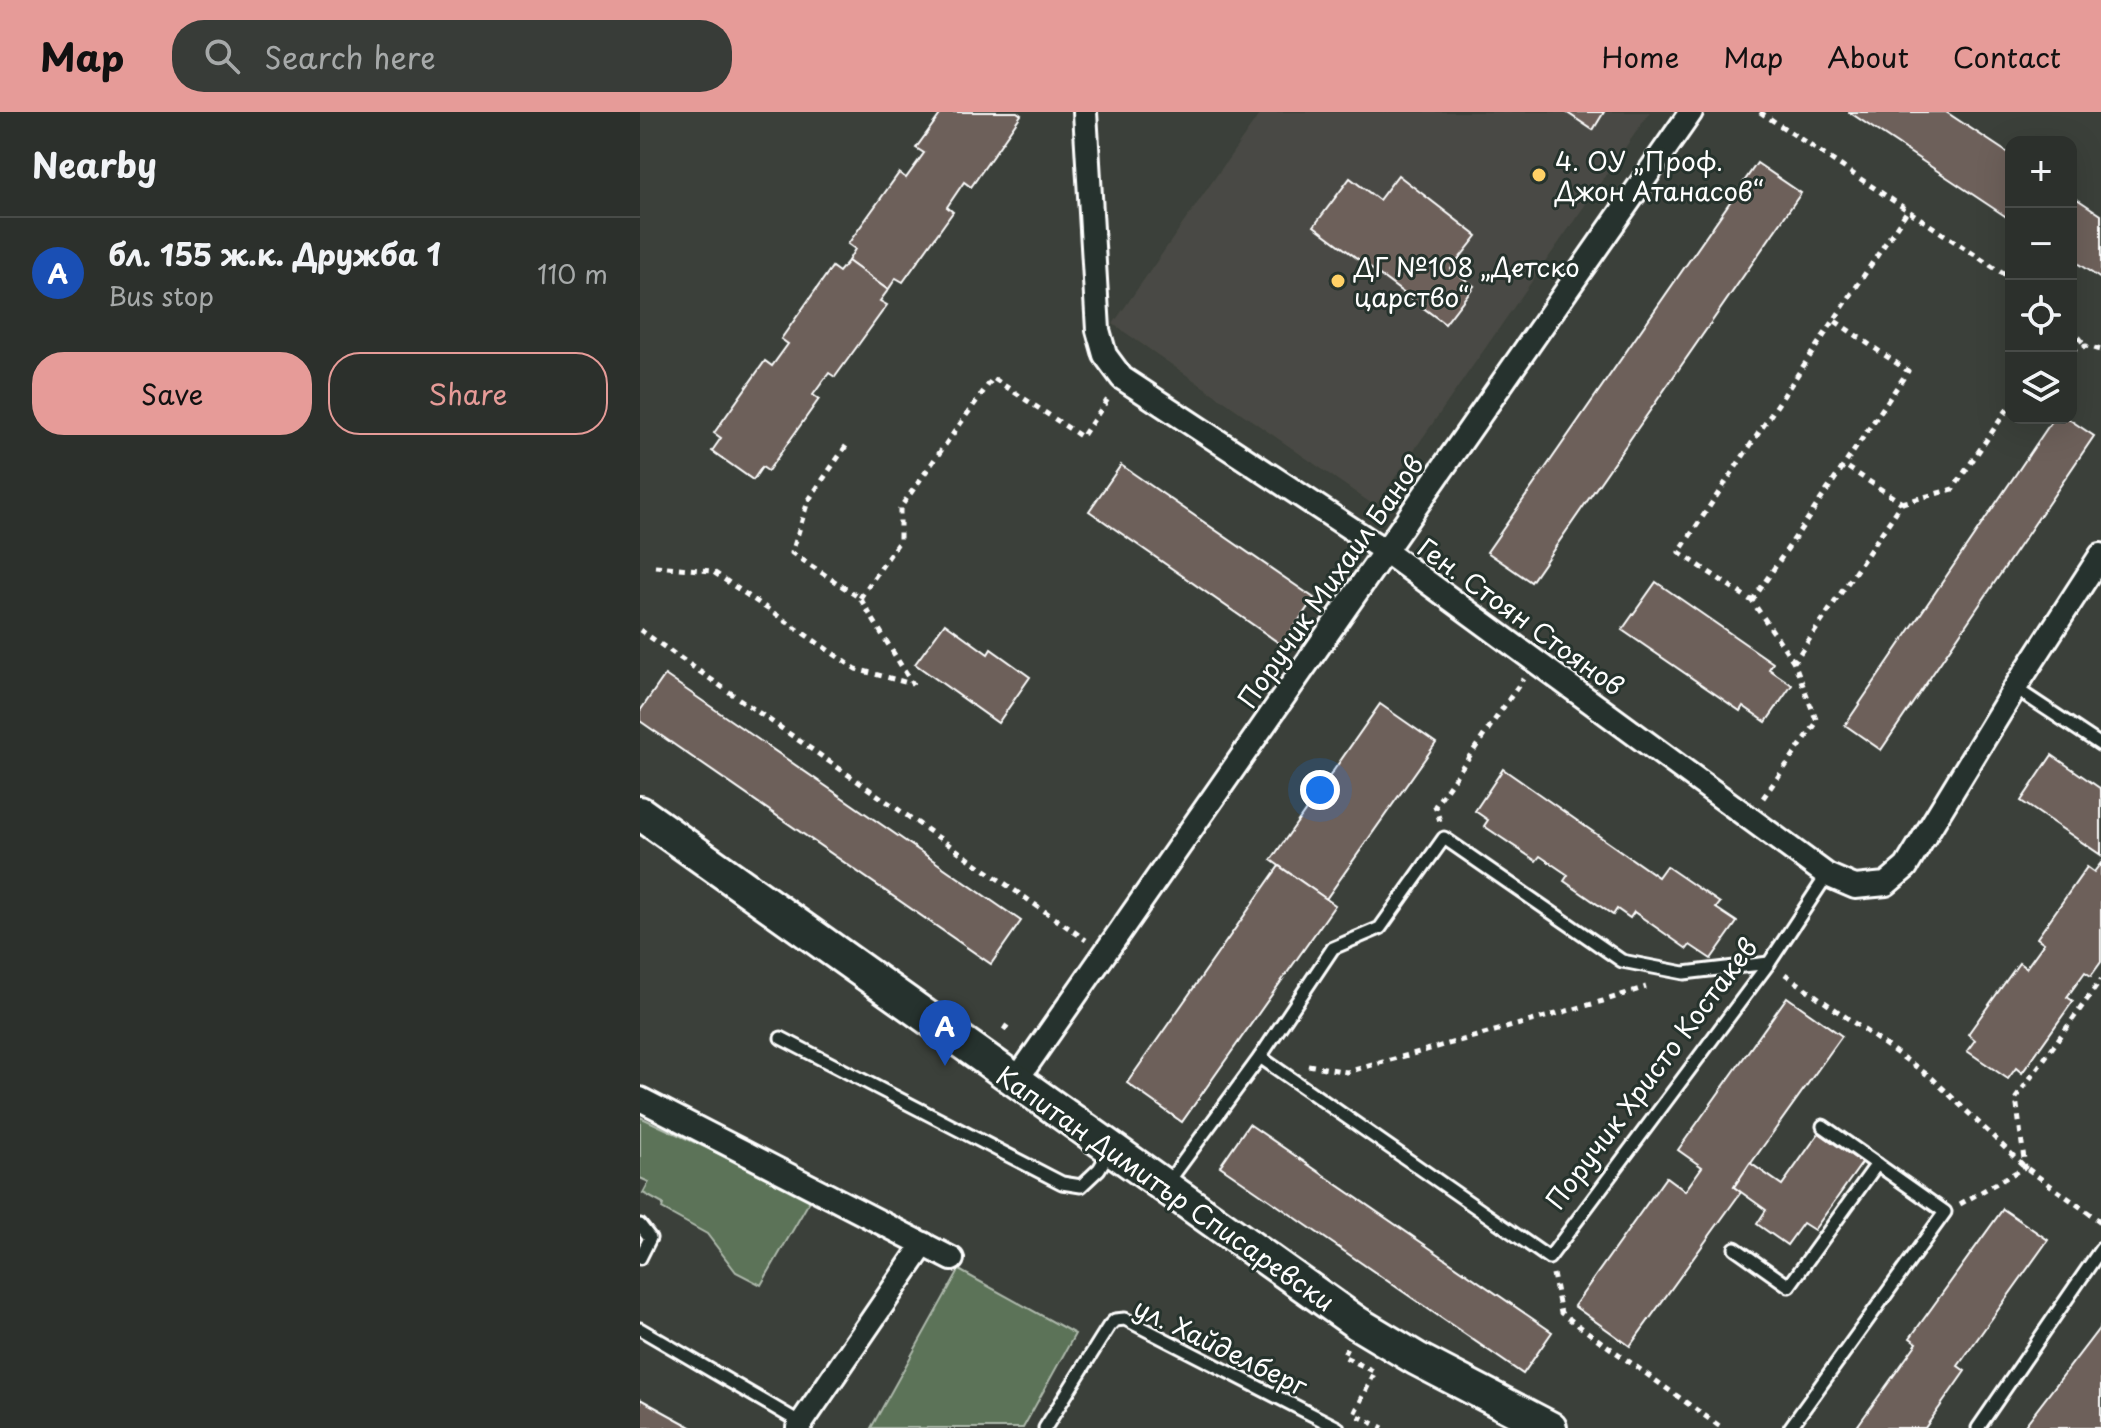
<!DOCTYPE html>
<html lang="en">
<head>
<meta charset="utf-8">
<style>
	body { margin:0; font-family:"Playpen Sans",sans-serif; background:#383c38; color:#f1f3f6 }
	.controls { position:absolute; right:24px; top:24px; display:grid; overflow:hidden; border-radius:16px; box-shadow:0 8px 32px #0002 }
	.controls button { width:72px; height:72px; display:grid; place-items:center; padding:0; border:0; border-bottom:2px solid #484b48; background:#2c302c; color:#f1f3f6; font:40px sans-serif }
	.you { position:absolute; left:680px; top:678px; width:28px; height:28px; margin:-20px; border:6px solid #fff; border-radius:50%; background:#1a73e8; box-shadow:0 0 0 12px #1a73e833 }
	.badge { display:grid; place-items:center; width:52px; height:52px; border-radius:50%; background:#e69b98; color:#fff; font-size:26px; font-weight:700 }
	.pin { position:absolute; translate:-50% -66px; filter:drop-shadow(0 2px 4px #0008) }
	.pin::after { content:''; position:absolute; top:42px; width:28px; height:24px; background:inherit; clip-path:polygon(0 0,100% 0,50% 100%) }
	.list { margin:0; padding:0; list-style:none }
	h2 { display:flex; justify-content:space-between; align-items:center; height:104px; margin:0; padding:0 32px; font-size:34px }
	h2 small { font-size:26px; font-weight:400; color:#a6a9a9 }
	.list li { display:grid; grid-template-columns:52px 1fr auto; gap:24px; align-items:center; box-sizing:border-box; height:112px; padding:0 32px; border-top:2px solid #484b48 }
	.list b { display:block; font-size:30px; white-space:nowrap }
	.list p { margin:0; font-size:26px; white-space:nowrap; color:#a6a9a9 }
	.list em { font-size:26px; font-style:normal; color:#a6a9a9 }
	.actions { display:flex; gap:16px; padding:24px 32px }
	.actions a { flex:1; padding:18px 0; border:2px solid #e69b98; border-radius:32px; text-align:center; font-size:28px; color:#e69b98 }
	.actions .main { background:#e69b98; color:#111 }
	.icon { flex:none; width:44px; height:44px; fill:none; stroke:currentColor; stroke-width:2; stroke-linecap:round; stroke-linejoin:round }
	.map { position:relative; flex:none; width:1461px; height:1316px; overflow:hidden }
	header { display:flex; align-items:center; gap:48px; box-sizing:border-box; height:112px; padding:0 40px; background:#e69b98; color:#111 }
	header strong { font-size:38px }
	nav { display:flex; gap:44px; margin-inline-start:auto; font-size:28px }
	.search { width:560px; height:72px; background:#383c38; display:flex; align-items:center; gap:20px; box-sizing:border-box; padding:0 28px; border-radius:32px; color:#a6a9a9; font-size:30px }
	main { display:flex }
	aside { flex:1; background:#2c302c }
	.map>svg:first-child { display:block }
</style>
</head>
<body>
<header>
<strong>Map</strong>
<div class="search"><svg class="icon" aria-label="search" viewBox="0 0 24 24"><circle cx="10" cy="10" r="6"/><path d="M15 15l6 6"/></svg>Search here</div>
<nav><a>Home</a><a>Map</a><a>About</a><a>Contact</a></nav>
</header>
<main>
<aside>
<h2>Nearby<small></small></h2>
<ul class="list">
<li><span class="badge" style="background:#1a4fb4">A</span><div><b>бл. 155 ж.к. Дружба 1</b><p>Bus stop</p></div><em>110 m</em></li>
</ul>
<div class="actions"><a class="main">Save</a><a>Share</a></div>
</aside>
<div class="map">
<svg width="1461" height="1316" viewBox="0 0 1461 1316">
	<rect width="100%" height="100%" fill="#3b403a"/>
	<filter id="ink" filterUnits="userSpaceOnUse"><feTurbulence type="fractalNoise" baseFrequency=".0125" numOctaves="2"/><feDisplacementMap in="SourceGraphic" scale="16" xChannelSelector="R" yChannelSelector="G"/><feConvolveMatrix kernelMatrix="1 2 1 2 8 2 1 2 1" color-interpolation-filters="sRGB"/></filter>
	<g filter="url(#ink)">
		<polygon fill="#4a4a44" points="621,0 1010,0 735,394 473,212"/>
		<g fill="#5c7358" stroke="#aeb9ac" stroke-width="2">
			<polygon points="0,1005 172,1085 121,1173 96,1160 67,1122 22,1097 23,1092 3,1081 9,1070 0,1066"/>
			<polygon points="319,1158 435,1222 383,1316 231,1316"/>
		</g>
		<g fill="#6d605a" stroke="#fff" stroke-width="2">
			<polygon points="302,0 377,0 381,3 331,75 324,70 307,95 313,100 263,170 256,166 248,178 208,149 215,137 208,132 259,61 266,66 284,41 276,36"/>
			<polygon points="926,0 964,0 953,18"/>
			<polygon points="1209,0 1306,0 1371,43 1371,108"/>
			<polygon points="1117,51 1161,81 891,470 847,440"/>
			<polygon points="758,63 837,124 811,157 834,174 805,212 674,114 710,66 739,88"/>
			<polygon points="1431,83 1461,103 1461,167 1431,147"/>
			<polygon points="208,149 248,178 240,189 247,193 195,265 189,261 173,283 179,287 128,359 122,355 113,368 72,339 81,326 74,321 125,249 132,254 148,232 141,227 192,155 199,160"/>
			<polygon points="1414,306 1427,306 1454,324 1241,638 1205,613"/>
			<polygon points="481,353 674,486 642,533 449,399"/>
			<polygon points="1016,470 1133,551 1129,557 1152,573 1126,610 1103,594 1100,599 982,518"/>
			<polygon points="305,511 348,542 351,537 390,565 358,611 275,552"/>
			<polygon points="25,563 381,809 351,852 0,609 0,599"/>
			<polygon points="740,592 796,631 686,787 631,748"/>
			<polygon points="1412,643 1461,677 1461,743 1381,689"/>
			<polygon points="863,657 1018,765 1026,754 1080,791 1076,796 1097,810 1071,847 1050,833 1047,837 994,800 990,806 977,797 973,803 924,769 928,763 900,744 896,749 844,714 848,708 835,699"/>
			<polygon points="1461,751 1461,850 1451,864 1445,860 1427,885 1433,889 1382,961 1376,956 1368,967 1327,939 1335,928 1328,922 1379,851 1386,856 1404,831 1397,826 1447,755 1454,760"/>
			<polygon points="639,754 695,793 542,1010 487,971"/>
			<polygon points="1147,885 1202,924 1094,1075 1101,1080 990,1234 934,1194 1026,1065 1045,1079 1062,1055 1038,1038"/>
			<polygon points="609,1012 912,1220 883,1262 580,1054"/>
			<polygon points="1179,1021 1222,1051 1174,1118 1163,1111 1147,1133 1117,1112 1126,1098 1094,1075 1110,1051 1142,1073"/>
			<polygon points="1363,1097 1408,1128 1318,1254 1325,1259 1285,1316 1216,1316 1277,1231 1270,1226"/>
			<polygon points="1461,1214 1461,1316 1383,1316"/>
			<polygon points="0,1287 53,1316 0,1316"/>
		</g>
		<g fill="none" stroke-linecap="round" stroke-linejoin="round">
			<defs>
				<g id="lane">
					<polyline points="1375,576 1461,633"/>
					<polyline points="141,926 422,1071 441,1074 459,1057 471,1037"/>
					<polyline points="620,945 693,836 740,816 804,726 982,849 1044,861 1129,851"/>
					<polyline points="526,1073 620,945 909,1146 1129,851 1187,763"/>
					<polyline points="0,1113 10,1126 0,1146"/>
					<polyline points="1095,1136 1149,1174 1237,1052"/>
					<polyline points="0,1217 161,1311"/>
					<polyline points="405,1316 469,1214 475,1208 485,1207 698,1316"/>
					<polyline points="1150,1316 1305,1100 1183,1014"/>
					<polyline points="1338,1316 1461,1137"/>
				</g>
				<g id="street">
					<polyline points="445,0 458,218 465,243 482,266 745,439 1187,763 1215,775 1246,772 1266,755 1375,576 1461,443"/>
					<polyline points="375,970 1051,0"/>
					<polyline points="0,987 312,1147"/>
					<polyline points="158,1316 284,1132"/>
				</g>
				<polyline id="secondary" points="0,701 717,1211 777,1247 910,1316"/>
			</defs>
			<use href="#lane" stroke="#fff" stroke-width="17"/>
			<use href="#street" stroke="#fff" stroke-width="28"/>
			<use href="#secondary" stroke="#fff" stroke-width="38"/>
			<g stroke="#fff" stroke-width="5" stroke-dasharray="6 6" stroke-linecap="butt">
				<polyline points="1120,0 1371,167"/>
				<polyline points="1431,216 1446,234"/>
				<polyline points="1431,238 1446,234 1461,238"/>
				<polyline points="206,334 168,389 152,441 220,486 273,573"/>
				<polyline points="1262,391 1313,377 1371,292"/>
				<polyline points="15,454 72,459 216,557 272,572"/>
				<polyline points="220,486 260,428 260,396 353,266 442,325 470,284"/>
				<polyline points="1112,489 1268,259 1195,209"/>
				<polyline points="0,518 446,828"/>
				<polyline points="1154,550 1112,489 1039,440 1267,99"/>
				<polyline points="1123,686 1177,610 1154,550 1262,391 1204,353"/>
				<polyline points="800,709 795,694 883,567"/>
				<polyline points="1145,862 1292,966 1385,1055 1461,1110"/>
				<polyline points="364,918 368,912"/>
				<polyline points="668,953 707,960 963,889 1006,875"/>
				<polyline points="1320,1092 1385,1055 1376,986 1461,868"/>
				<polyline points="913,1162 921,1201 1082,1316"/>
				<polyline points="707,1236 703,1244 735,1260 714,1302 743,1316"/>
			</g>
			<use href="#lane" stroke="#26332d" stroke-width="11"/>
			<use href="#street" stroke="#26332d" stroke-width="22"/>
			<use href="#secondary" stroke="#26332d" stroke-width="32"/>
		</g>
	</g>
	<g fill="#ffd166" stroke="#26332d" stroke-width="3">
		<circle cx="899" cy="63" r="8"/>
		<circle cx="698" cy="169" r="8"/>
	</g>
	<g text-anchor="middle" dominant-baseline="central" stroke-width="6" stroke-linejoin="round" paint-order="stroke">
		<g font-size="26" fill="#fff" stroke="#26332d" text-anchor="start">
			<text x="915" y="48">4. ОУ „Проф.<tspan x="915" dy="30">Джон Атанасов“</tspan></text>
			<text x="714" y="154">ДГ №108 „Детско<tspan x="714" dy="30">царство“</tspan></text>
		</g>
		<g font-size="26" fill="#fff" stroke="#26332d">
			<text transform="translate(690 469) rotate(-55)">Поручик Михаил Банов</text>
			<text transform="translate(881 504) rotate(36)">Ген. Стоян Стоянов</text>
			<text transform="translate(1011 961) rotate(-53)">Поручик Христо Костакев</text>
			<text transform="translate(526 1076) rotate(35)">Капитан Димитър Списаревски</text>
			<text transform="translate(581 1234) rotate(26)">ул. Хайделберг</text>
		</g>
	</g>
</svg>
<div class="controls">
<button>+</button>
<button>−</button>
<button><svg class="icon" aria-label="locate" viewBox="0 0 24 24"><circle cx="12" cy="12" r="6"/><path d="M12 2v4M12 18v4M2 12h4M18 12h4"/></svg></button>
<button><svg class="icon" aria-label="layers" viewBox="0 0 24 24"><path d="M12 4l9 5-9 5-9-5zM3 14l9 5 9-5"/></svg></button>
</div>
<div class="you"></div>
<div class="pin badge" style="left:305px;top:954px;background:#1a4fb4">A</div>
</div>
</main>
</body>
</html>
